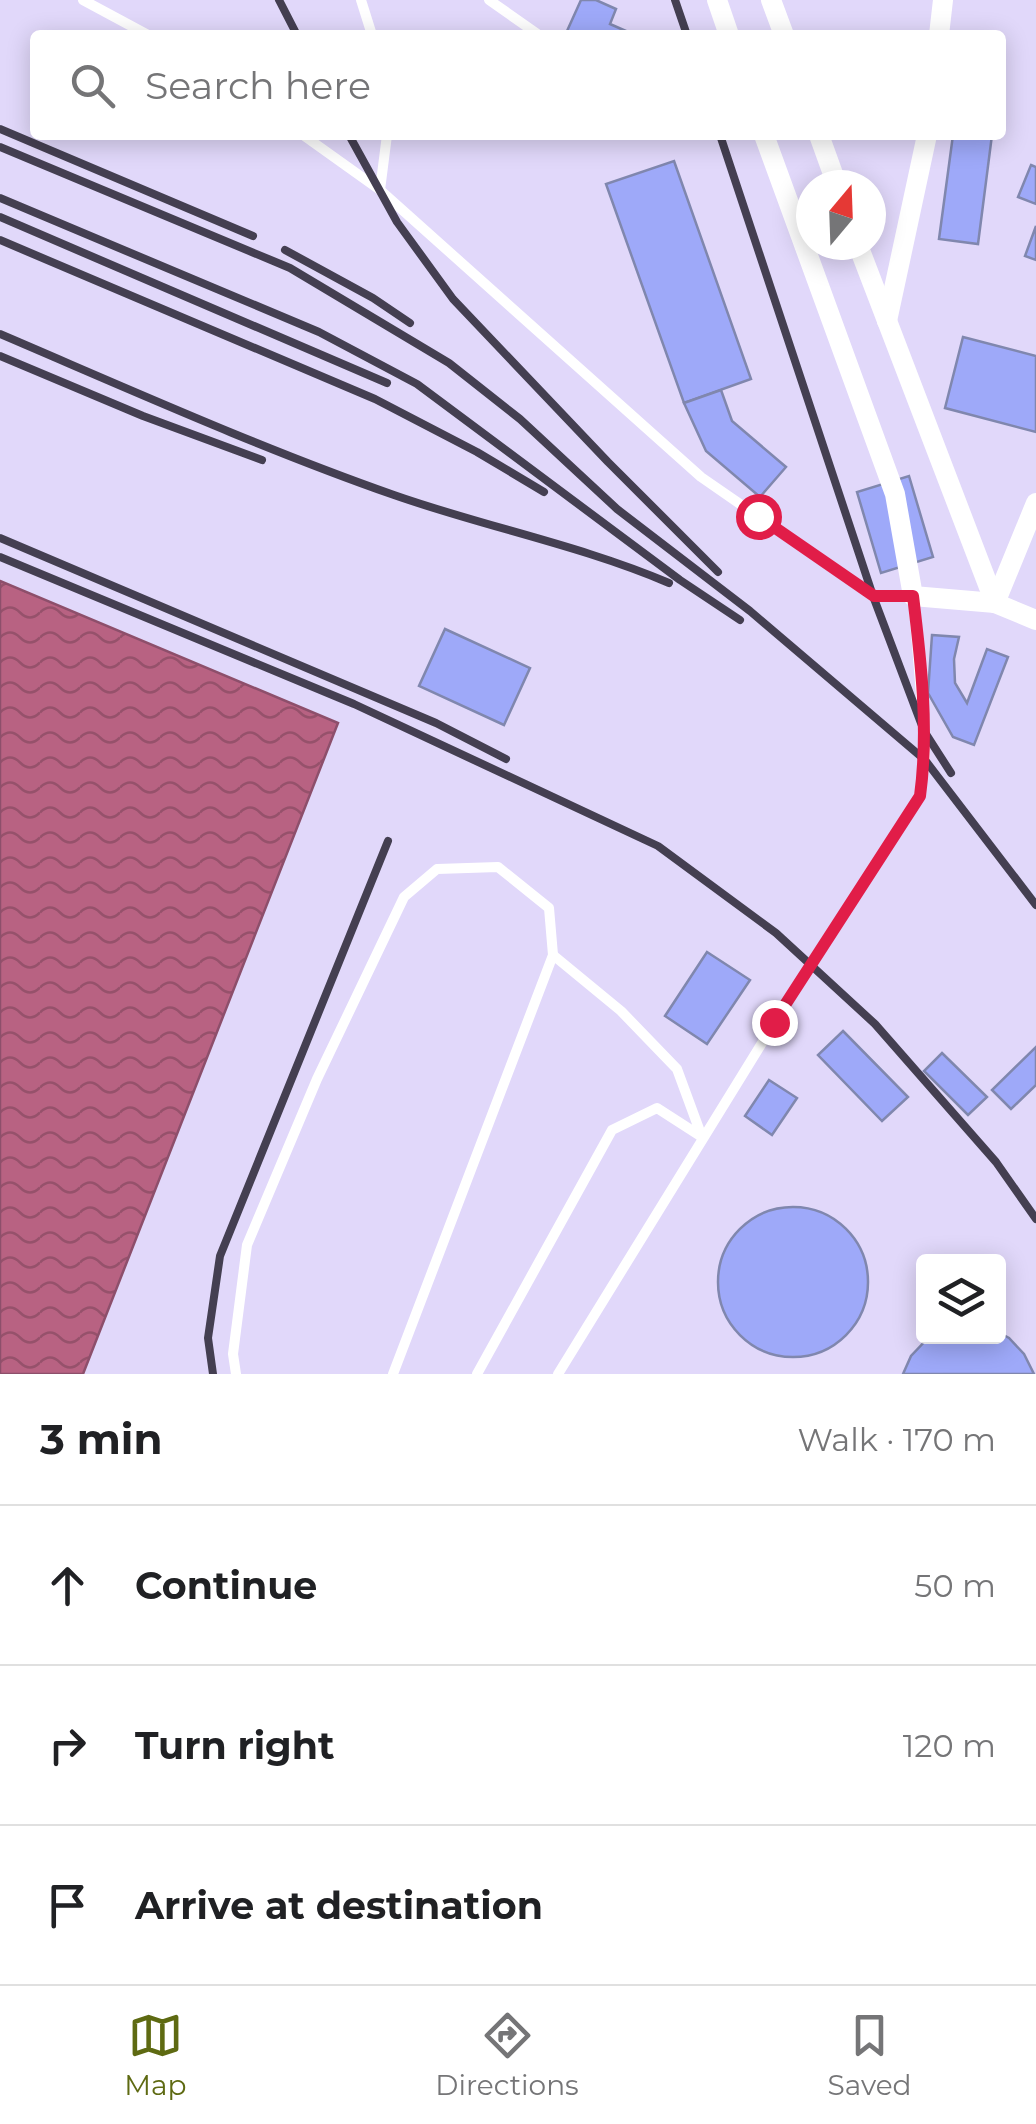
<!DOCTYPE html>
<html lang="en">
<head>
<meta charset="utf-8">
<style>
	body { margin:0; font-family:Montserrat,sans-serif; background:#f6f6f6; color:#202124 }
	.controls { position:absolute; right:30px; bottom:30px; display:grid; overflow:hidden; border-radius:10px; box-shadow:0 5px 25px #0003 }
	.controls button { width:90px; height:90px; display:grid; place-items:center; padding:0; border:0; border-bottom:2px solid #e0e0e0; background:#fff; color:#202124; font:50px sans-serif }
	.compass { position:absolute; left:796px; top:170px; width:90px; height:90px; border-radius:50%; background:#fff; box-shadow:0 5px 25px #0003; rotate:19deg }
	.stop { position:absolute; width:30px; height:30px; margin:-22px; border:8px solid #e11d48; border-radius:50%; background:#fff }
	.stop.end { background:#e11d48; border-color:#fff; box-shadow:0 2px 10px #0008 }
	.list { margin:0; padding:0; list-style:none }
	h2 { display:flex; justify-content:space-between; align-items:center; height:130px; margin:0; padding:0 40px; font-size:42px }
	h2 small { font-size:32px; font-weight:400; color:#757577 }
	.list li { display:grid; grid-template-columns:65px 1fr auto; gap:30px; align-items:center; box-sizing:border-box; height:160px; padding:0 40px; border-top:2px solid #e0e0e0 }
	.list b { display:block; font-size:38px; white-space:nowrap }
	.list em { font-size:32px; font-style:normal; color:#757577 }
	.icon { flex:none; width:55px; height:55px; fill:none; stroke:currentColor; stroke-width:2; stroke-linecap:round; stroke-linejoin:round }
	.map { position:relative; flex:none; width:1036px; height:1374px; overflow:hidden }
	.search { position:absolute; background:#fff; box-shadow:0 5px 25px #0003; left:30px; right:30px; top:30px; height:110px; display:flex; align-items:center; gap:25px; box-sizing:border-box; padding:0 35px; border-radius:10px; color:#757577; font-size:38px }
	.sheet { height:610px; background:#fff }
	nav { display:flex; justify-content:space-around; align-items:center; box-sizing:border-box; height:140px; border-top:2px solid #e0e0e0; background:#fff; font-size:28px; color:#757577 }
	nav a { display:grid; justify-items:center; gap:5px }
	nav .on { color:#5e6a12 }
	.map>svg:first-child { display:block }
</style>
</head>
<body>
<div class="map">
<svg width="1036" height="1374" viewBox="0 0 1036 1374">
	<defs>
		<pattern id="water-waves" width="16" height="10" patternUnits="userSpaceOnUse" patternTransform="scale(2.5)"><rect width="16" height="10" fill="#b86282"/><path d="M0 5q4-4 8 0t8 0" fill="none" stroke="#96516b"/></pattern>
	</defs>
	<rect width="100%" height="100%" fill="#e1d8fa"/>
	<polygon fill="url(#water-waves)" stroke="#8d4f6b" stroke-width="2.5" points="0,581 338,723 83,1374 0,1374"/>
	<g fill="#9ea9f9" stroke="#8087ae" stroke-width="2.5">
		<polygon points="581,0 596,0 616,9 610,24 635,35 578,35 567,31"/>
		<polygon points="953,135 992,135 978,244 939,239"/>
		<polygon points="674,161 751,379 684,403 606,184"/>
		<polygon points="1031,165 1036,167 1036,204 1018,197"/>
		<polygon points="1036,226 1036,260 1025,256"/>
		<polygon points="963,337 1036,356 1036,432 945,408"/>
		<polygon points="721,390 732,421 786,467 760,497 706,451 684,403"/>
		<polygon points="909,476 933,557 881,573 857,492"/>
		<polygon points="445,629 530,668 504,725 419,686"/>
		<polygon points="932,635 959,637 954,659 955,683 967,703 987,649 1008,657 974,745 953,737 928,693"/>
		<polygon points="707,952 750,980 707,1044 665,1016"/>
		<polygon points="843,1031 908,1097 882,1121 818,1055"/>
		<polygon points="1036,1047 1036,1085 1011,1109 992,1090"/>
		<polygon points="942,1053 987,1097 968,1115 924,1071"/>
		<polygon points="769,1080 797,1098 772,1135 745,1116"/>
		<circle cx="793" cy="1282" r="75"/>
		<polygon points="998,1332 1009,1338 1024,1354 1034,1374 903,1374 911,1356 930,1336 998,1336"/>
	</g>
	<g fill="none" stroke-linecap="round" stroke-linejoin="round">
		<g stroke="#fff" stroke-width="10">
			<polyline points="83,0 148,35"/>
			<polyline points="361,0 372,35"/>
			<polyline points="489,0 539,35"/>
			<polyline points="303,135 380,190 701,477 873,596 913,596 924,731 925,760 920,796 810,965 558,1374"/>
			<polyline points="380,190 387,135"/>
			<polyline points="236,1374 233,1354 247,1245 317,1079 404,897 437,869 498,867 549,908 553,955 393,1374"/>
			<polyline points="477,1374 612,1130 657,1108 702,1137 677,1069 621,1011 553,955"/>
		</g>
		<g stroke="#fff" stroke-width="20">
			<polyline points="717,0 729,35"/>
			<polyline points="771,0 784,35"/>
			<polyline points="939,35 943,0"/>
			<polyline points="764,135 895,494 913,596 995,603 1036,620"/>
			<polyline points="819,135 837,185"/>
			<polyline points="858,245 995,603"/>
			<polyline points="887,321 927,135"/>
			<polyline points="995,603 1036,503"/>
		</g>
		<g stroke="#443f51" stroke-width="8">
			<polyline points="279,0 297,35"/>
			<polyline points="675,0 687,35"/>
			<polyline points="0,129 253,236"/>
			<polyline points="349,135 397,222 453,299 608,462 718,572"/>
			<polyline points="720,135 873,596 924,731 951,773"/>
			<polyline points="0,147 290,268 449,363 520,419 617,509 750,611 925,760 1036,905"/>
			<polyline points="0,198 319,332 417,384 680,580 740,620"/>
			<polyline points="0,217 387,383"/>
			<polyline points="0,240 375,399 477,452 544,492"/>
			<polyline points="285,250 373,298 410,323"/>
			<path d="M0 334C131 390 260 448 394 495 485 527 580 545 669 583"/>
			<polyline points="0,356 143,416 262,460"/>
			<polyline points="0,538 436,723 506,759"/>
			<polyline points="0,557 354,704 658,846 776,933 875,1024 996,1162 1036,1219"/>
			<polyline points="213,1374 208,1338 220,1256 388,841"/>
		</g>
	</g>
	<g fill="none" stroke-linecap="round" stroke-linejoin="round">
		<path stroke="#e11d48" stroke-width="12" d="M758 516 874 596H913C921 661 929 730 920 796L774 1022"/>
	</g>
</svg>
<div class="controls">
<button><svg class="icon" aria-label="layers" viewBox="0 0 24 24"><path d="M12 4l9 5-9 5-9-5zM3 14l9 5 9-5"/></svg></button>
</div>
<svg class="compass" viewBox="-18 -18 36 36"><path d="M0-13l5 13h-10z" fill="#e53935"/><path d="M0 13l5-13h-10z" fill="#757577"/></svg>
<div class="stop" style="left:758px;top:516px"></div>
<div class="stop end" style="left:774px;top:1022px"></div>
<div class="search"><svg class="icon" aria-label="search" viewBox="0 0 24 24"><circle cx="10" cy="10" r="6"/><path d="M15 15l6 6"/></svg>Search here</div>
</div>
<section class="sheet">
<h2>3 min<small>Walk · 170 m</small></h2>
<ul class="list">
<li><svg class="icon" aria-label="ahead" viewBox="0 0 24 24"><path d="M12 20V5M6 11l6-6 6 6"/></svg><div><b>Continue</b></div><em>50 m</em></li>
<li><svg class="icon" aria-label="right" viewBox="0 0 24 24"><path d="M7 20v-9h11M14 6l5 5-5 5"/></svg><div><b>Turn right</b></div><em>120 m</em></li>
<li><svg class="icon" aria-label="arrive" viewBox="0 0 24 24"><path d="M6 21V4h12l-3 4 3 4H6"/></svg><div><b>Arrive at destination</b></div></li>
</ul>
</section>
<nav>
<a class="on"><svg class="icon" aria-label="map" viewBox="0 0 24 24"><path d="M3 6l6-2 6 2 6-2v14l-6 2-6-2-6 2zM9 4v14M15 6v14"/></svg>Map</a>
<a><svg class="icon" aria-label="directions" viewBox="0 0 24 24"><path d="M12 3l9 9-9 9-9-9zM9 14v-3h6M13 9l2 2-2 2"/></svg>Directions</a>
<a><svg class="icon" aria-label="saved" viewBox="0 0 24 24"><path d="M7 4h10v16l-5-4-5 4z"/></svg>Saved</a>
</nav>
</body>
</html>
